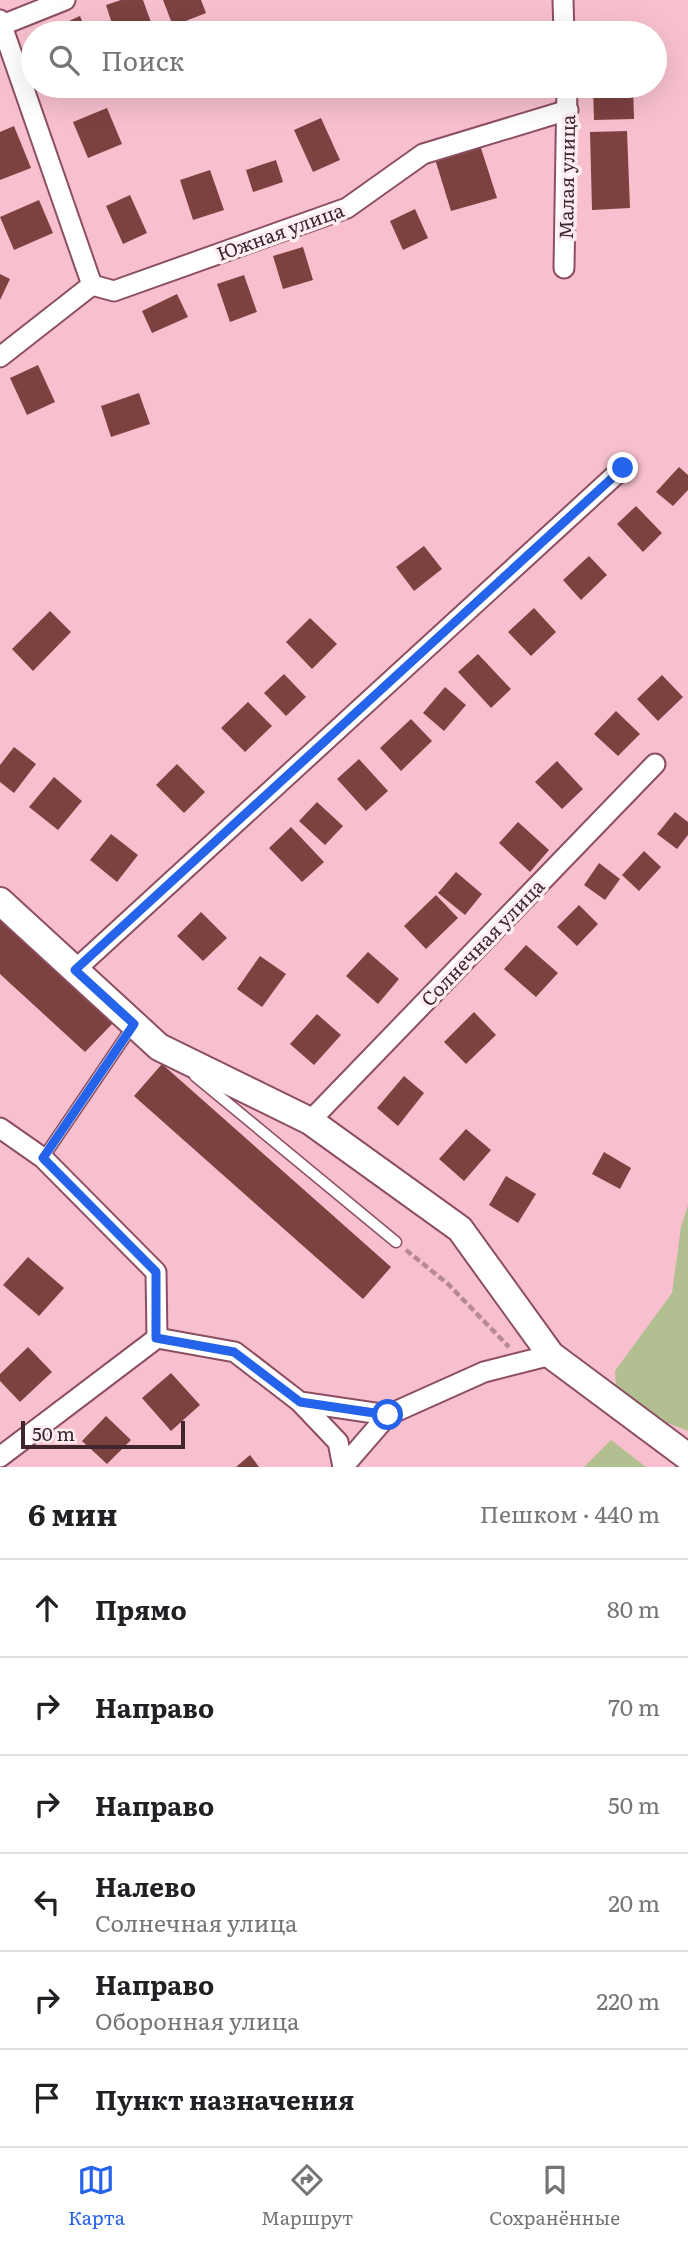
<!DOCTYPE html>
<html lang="ru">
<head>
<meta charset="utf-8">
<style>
	body { margin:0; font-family:Literata,serif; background:#f6f6f6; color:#202124 }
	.scale { position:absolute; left:21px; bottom:18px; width:164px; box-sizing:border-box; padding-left:7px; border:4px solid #3f252c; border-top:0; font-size:19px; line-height:24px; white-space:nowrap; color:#3f252c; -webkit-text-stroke:5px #fdeef2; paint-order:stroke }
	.stop { position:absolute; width:21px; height:21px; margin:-16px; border:5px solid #2563eb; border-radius:50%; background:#fff }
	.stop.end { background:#2563eb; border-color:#fff; box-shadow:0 2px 7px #0008 }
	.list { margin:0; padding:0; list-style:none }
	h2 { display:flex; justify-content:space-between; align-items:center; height:91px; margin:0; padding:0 28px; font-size:30px }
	h2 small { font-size:23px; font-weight:400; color:#757577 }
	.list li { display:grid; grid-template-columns:46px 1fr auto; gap:21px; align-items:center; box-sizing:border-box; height:98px; padding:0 28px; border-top:2px solid #e0e0e0 }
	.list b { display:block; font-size:26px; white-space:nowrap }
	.list p { margin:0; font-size:23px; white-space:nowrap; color:#757577 }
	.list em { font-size:23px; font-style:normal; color:#757577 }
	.icon { flex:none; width:38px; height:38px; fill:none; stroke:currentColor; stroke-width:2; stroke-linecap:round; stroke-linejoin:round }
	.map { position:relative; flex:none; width:688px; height:1467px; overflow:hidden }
	.search { position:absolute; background:#fff; box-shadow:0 7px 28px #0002; left:21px; right:21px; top:21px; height:77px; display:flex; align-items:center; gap:18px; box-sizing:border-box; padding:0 24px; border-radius:38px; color:#757577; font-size:26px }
	.sheet { height:679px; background:#fff }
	nav { display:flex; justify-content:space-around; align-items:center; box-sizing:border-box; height:98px; border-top:2px solid #e0e0e0; background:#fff; font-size:19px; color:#757577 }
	nav a { display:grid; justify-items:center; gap:4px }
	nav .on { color:#2563eb }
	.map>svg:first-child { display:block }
</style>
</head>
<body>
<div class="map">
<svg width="688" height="1467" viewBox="0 0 688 1467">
	<rect width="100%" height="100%" fill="#f8c0ce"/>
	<g fill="#b1bf91">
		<polygon points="688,1205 688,1431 650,1416 616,1387 615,1371 672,1293 681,1227"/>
		<polygon points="611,1440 646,1467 584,1467"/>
	</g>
	<g fill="#7d4140">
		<polygon points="121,0 143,0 152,25 127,33 115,33 106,5"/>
		<polygon points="163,0 201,0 206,13 173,26"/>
		<polygon points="80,16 87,33 48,33 47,31"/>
		<polygon points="593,86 633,86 634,119 594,120"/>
		<polygon points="107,108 122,144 88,158 73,122"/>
		<polygon points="321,118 340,160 313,172 294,130"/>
		<polygon points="14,126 31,168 0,180 0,132"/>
		<polygon points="627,131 630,208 592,210 590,132"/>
		<polygon points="480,145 497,198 451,211 435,159"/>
		<polygon points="276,160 283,182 253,192 246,170"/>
		<polygon points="210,170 224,210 193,220 180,180"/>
		<polygon points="130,195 147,233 123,244 106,206"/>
		<polygon points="39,200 53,233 14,250 0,217"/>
		<polygon points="415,209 428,238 403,250 390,221"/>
		<polygon points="303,247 313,280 283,289 273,256"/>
		<polygon points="0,274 10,279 0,300"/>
		<polygon points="244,275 257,312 230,322 217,284"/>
		<polygon points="177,294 188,317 152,333 142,311"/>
		<polygon points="38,365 55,402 27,415 10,378"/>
		<polygon points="139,393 150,424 111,437 101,406"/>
		<polygon points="679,467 688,475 688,490 673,506 656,492"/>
		<polygon points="636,506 662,533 643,552 617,524"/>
		<polygon points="424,546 442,569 414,591 396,567"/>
		<polygon points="589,556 607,575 581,600 563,580"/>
		<polygon points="534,608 556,632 531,656 508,632"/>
		<polygon points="50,611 71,632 33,671 12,649"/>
		<polygon points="310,618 337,644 312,669 286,642"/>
		<polygon points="478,654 511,689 491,708 458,672"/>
		<polygon points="284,674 306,697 286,716 264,693"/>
		<polygon points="662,675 683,697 658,721 637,699"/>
		<polygon points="445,687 466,705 444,731 423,713"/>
		<polygon points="248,702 272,726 245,752 221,728"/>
		<polygon points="616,711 640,734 618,756 594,734"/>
		<polygon points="411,719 432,741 401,771 380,748"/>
		<polygon points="14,747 36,764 14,793 0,782 0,765"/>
		<polygon points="359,759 388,791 366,811 337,779"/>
		<polygon points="557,761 583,789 562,809 535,782"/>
		<polygon points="177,764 205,792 184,813 156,785"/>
		<polygon points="54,777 82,801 58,830 29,807"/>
		<polygon points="317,802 343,826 325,845 299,821"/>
		<polygon points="675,812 688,822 688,835 677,849 657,834"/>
		<polygon points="518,822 549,850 530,872 499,843"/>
		<polygon points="291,827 324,862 302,882 269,848"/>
		<polygon points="111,834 138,855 117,882 90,860"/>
		<polygon points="644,851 661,867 639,891 622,875"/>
		<polygon points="599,863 620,879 605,900 584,885"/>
		<polygon points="456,872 482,894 465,915 438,893"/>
		<polygon points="436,895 458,918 426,949 404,926"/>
		<polygon points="579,905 598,924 577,946 557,927"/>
		<polygon points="201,912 227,938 203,961 177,936"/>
		<polygon points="0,919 113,1023 85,1052 0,974"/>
		<polygon points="526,945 558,973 536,997 504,969"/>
		<polygon points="368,952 399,979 378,1004 346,976"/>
		<polygon points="260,956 286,974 262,1007 237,989"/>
		<polygon points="474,1012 496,1035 466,1064 444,1042"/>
		<polygon points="317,1014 341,1035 314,1065 290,1044"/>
		<polygon points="162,1064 391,1267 363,1299 134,1096"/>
		<polygon points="404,1076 424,1093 398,1126 377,1108"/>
		<polygon points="466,1129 491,1150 464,1181 439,1159"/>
		<polygon points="604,1152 631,1168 620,1189 592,1174"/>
		<polygon points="506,1176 536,1194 518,1223 489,1205"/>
		<polygon points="28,1257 64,1288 39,1316 3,1285"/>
		<polygon points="28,1347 52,1372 20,1402 0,1381 0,1374"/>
		<polygon points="171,1373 200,1405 171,1431 142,1398"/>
		<polygon points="106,1416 131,1440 107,1464 82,1441"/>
		<polygon points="250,1455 259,1467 236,1467"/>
	</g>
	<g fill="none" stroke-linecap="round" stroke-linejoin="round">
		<defs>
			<g id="lane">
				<polyline points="195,1076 396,1242"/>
				<polyline points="43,1158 134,1024"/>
			</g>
			<g id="street">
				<polyline points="563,0 564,33"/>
				<polyline points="0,20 92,285"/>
				<polyline points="0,26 65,0"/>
				<polyline points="564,268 567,86"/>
				<polyline points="0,357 92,285 114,291 347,208 423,154 568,110"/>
				<polyline points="75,970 623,468"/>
				<polyline points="310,1121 655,764"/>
				<polyline points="0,1128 43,1158 156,1272 157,1338 235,1352 300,1402 388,1415 484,1372 551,1355"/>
				<polyline points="300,1402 338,1442 343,1467"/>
				<polyline points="0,1457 157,1338"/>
				<polyline points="343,1467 388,1415"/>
			</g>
			<polyline id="secondary" points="0,901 159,1047 310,1121 460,1229 551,1355 688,1457"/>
		</defs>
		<use href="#lane" stroke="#8c4f61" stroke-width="13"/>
		<use href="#street" stroke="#8c4f61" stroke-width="23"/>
		<use href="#secondary" stroke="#8c4f61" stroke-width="30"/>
		<polyline stroke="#b68994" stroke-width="4.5" stroke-dasharray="7 3.5" stroke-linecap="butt" points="406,1250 448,1284 509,1347"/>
		<use href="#lane" stroke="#fff" stroke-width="10"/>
		<use href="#street" stroke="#fff" stroke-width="19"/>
		<use href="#secondary" stroke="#fff" stroke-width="26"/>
	</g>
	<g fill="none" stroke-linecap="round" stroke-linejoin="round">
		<polyline stroke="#2563eb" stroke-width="9" points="388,1415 300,1402 234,1352 156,1338 156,1272 43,1158 134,1024 75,970 623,468"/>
	</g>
	<g text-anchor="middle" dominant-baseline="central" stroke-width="7" stroke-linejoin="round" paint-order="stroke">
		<g font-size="19" fill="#3f252c" stroke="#fdeef2">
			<text transform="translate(566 177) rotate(-89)">Малая улица</text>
			<text transform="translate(280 231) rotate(-20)">Южная улица</text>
			<text transform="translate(482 942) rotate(-46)">Солнечная улица</text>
		</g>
	</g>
</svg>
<div class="scale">50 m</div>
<div class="stop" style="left:388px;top:1415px"></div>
<div class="stop end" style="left:623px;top:468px"></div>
<div class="search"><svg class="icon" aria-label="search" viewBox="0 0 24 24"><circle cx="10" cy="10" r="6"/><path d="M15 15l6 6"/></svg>Поиск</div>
</div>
<section class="sheet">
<h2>6 мин<small>Пешком · 440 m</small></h2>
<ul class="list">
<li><svg class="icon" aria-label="ahead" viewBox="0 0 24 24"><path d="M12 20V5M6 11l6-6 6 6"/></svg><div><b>Прямо</b></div><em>80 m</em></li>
<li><svg class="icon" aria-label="right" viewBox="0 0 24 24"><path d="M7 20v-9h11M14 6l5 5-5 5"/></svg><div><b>Направо</b></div><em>70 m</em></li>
<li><svg class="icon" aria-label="right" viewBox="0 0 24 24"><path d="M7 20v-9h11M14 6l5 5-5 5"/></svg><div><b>Направо</b></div><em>50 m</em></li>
<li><svg class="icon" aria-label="left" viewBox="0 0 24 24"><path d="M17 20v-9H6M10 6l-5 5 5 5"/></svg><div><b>Налево</b><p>Солнечная улица</p></div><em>20 m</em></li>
<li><svg class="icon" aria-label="right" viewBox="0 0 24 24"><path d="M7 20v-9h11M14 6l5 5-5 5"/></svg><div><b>Направо</b><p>Оборонная улица</p></div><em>220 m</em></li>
<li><svg class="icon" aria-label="arrive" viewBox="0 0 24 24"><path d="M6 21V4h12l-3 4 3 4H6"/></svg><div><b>Пункт назначения</b></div></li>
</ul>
</section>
<nav>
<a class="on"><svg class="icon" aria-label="map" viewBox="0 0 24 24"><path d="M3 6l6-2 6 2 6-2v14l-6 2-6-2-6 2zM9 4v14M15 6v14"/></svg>Карта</a>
<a><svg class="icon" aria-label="directions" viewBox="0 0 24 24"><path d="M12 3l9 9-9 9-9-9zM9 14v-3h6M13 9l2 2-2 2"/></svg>Маршрут</a>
<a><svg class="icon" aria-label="saved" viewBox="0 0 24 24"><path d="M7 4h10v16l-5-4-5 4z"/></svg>Сохранённые</a>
</nav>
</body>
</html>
